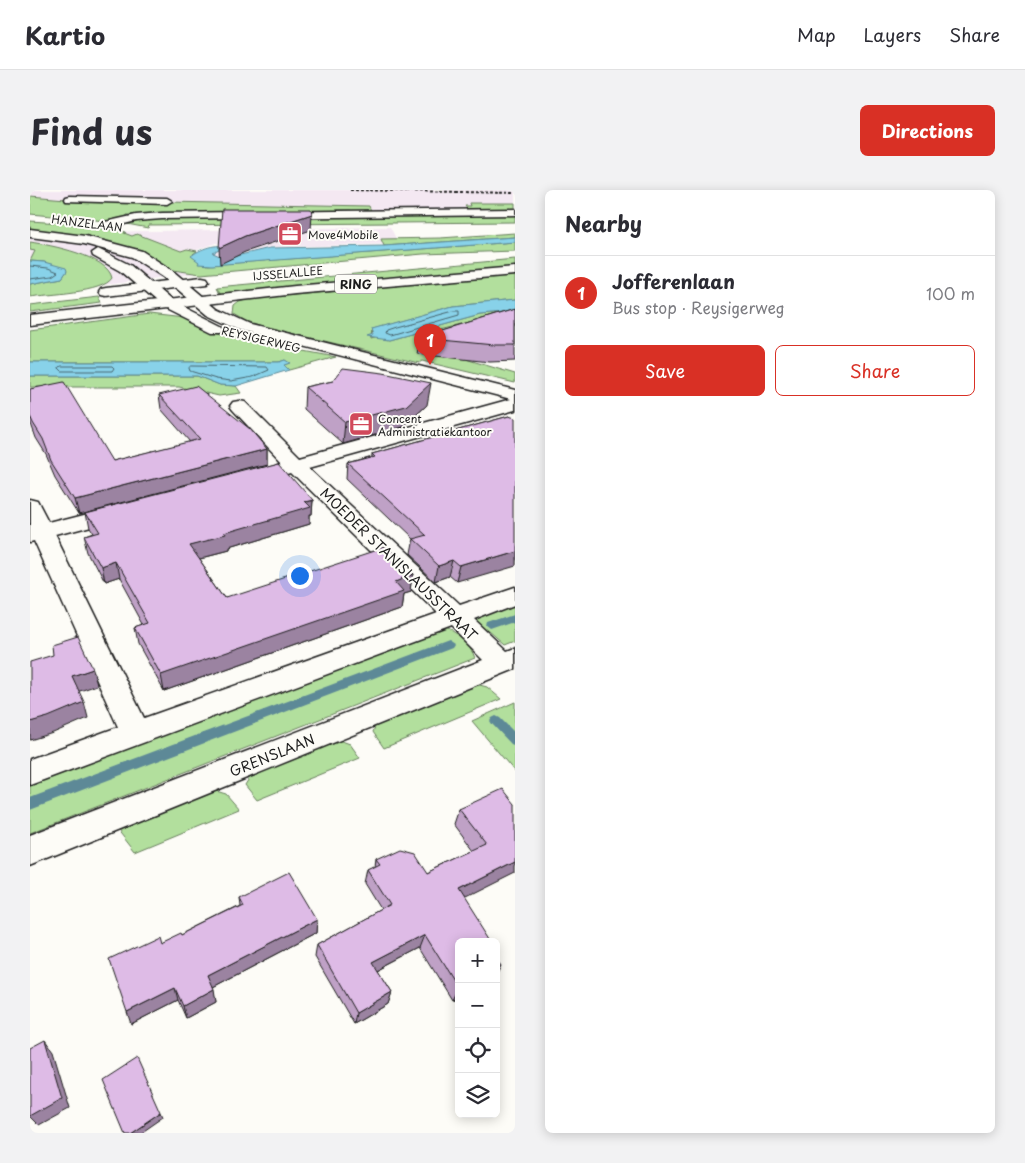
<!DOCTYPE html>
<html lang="en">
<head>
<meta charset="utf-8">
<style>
	body { margin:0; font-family:"Playpen Sans",sans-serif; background:#f2f2f3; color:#2b2b33 }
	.controls { position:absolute; right:15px; bottom:15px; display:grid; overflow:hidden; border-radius:8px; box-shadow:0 2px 12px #0003 }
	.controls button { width:45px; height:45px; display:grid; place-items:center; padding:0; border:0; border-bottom:1px solid #e1e1e2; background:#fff; color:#2b2b33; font:25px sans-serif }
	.you { position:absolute; left:269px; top:385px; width:18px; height:18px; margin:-12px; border:4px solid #fff; border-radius:50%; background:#1a73e8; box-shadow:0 0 0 8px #1a73e833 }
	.badge { display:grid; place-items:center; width:32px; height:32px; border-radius:50%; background:#d93025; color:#fff; font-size:16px; font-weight:700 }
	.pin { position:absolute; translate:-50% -41px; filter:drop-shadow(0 1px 2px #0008) }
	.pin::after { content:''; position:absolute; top:26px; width:18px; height:15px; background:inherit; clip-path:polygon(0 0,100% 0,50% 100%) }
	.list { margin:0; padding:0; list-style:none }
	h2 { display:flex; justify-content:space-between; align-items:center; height:65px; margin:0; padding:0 20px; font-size:21px }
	h2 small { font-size:16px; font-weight:400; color:#7c7c81 }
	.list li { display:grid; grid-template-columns:32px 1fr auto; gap:15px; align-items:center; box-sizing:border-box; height:75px; padding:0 20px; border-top:1px solid #e1e1e2 }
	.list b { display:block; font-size:19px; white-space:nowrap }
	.list p { margin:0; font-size:16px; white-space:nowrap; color:#7c7c81 }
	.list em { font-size:16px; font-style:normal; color:#7c7c81 }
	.actions { display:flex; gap:10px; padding:15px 20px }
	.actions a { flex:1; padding:11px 0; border:1px solid #d93025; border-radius:8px; text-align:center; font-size:18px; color:#d93025 }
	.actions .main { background:#d93025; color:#fff }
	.icon { flex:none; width:28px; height:28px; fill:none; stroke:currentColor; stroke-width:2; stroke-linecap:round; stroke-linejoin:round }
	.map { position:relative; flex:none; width:485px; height:943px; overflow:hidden; border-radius:8px }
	header { display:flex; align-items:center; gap:30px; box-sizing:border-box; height:70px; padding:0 25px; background:#fff; border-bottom:1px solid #e1e1e2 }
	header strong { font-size:24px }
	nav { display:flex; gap:28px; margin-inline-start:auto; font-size:18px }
	.intro { display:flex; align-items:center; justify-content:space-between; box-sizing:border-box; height:120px; padding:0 30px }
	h1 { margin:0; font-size:35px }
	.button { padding:12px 22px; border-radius:8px; background:#d93025; color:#fff; font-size:18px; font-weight:700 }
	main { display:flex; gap:30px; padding:0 30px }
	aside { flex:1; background:#fff; border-radius:8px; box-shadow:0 2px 12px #0003 }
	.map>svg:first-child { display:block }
</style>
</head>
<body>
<header>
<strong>Kartio</strong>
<nav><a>Map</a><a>Layers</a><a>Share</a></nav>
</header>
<div class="intro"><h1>Find us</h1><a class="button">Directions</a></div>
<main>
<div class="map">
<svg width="485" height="943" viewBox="0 0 485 943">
	<rect width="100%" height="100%" fill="#fdfcf7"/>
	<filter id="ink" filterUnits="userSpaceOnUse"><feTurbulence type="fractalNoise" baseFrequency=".02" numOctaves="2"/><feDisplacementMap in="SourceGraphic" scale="10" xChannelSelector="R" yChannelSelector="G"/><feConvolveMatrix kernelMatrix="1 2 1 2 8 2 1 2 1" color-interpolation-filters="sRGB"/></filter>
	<g filter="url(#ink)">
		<g fill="#f4e8f2">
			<polygon points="0,0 485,0 485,30 0,24"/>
			<polygon points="360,37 369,54 243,57 195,67 187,66 183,63 191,59 192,55 186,53 161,62 185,76 394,63 143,86 0,105 0,43"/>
		</g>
		<g fill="#b2df9d" stroke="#677e5c">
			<polygon points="0,6 36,9 36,10 339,16 342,23 322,23 321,20 307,20 308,23 97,25 96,28 76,31 0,24"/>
			<polygon points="439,13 485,13 485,21 439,21 435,16 440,16"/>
			<polygon points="485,23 485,32 119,35 118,38 97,34 123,28"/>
			<polygon points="0,31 45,34 96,42 94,43 102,46 107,44 151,61 157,59 167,61 163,64 172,73 178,75 485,52 485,61 393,64 171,84 143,80 111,61 91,55 35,44 0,41"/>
			<polygon points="485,43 485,47 354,56 351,49 410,48"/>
			<path d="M0 52C20 55 78 66 82 88 73 103 18 104 0 107V94L32 88 37 81 14 72 0 71 5 61 0 60Z"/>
			<polygon points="485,69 485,77 190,103 187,97"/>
			<polygon points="485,85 485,110 423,116 342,139 341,149 348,147 359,150 450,125 485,122 394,144 386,149 419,164 485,184 485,193 392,171 389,173 234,137 216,131 204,124 205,116 210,112 220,109"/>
			<polygon points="69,107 72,113 0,122 0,115"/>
			<polygon points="119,124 154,128 180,140 209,149 306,167 259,180 254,175 259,173 255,170 249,172 0,172 0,140"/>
			<polygon points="0,186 167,186 190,195 206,196 211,203 189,206 149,197 0,197"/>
			<polygon points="485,411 485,451 475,455 461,443 455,446 443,431 444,427"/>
			<path d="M411 439C424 442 441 455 445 468L0 643V593Z"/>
			<polygon points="446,494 457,497 471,509 354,558 343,542 346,534"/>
			<polygon points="485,512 485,582 442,531"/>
			<polygon points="309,550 320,554 330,568 227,610 215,595 220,587"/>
			<polygon points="186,601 196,604 209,619 105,662 87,639"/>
		</g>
		<g fill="#88d2e9" stroke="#5d8997">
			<path d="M485 47V52L182 75 168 74 169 72 161 66C170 59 187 52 199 58L189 60 183 63 192 67 206 66 240 58 354 56Z"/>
			<polygon points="0,71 14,72 36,78 37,81 32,88 0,94"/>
			<polygon points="485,110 485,122 450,125 359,150 337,147 343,145 341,139 423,116"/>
			<polygon points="255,170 260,173 254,175 259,180 206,196 190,195 167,186 0,186 0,172 249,172"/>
		</g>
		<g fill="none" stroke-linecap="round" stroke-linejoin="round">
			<g stroke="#47656e" stroke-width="1">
				<polyline points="0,76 18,78 28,82 22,86 0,89"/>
				<polygon points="424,121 429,121 429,125 360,145 355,143 356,140 365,137"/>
				<polygon points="32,176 82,176 84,178 82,181 32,181 29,178"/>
				<polygon points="161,176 237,177 239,180 223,187 201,191 186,189 160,181 159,178"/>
			</g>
			<g fill="#5d8997" fill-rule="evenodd">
				<polygon points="485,424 485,432 462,440 457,436 458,433"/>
				<polygon points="418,451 424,455 422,458 0,620 0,608"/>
				<polygon points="466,526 470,528 485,543 485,556 481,554 462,534 460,531 462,528"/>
			</g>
			<defs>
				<g id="minor">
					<polygon points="40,6 137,8 142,11 137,14 36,11 35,9 36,7"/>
					<polygon points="485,19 485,25 132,29 106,31 79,38 73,34 75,32 106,25 132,23"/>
					<polygon points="0,39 55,46 112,61 143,81 188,119 220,134 485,200 485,220 280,277 429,416 485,397 485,414 444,430 477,461 485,458 485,479 0,676 0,645 453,470 421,438 0,595 0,569 88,537 4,351 0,352 0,310 8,312 19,333 93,314 101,316 104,321 101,326 25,346 114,528 406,424 262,282 219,294 212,292 209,288 212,284 252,272 203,220 200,216 203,212 209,211 215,212 270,267 481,209 210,140 178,125 133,87 102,67 54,54 0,47"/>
					<polygon points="68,59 100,75 142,111 192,136 195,139 192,142 182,142 132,117 90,81 63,66 62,63"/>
				</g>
				<g id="major">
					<polygon points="485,77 485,85 265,104 0,135 0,125 265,96"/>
					<polygon points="172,87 177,88 179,91 177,94 76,106 71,105 69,102 71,99 76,98"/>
				</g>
			</defs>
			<use href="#minor" stroke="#1c1c1c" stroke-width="3"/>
			<use href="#major" stroke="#1c1c1c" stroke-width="3"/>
			<use href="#minor" fill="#fdfcf7" fill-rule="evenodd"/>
			<use href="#major" fill="#fdfcf7" fill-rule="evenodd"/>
			<polyline stroke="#1c1c1c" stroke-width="2" stroke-dasharray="3 2" stroke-linecap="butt" points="320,0 485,3"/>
		</g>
		<g fill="#bfa1c6" stroke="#1c1c1c">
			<polygon points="485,119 485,171 460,172 387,164 390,148"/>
			<polygon points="303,191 397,215 373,237 313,254 274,219 275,197"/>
			<polygon points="0,199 82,271 160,252 131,219 129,205 237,259 237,274 49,323 25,285 16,264 6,248 0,231"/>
			<polygon points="479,226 427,393 420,387 406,392 377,365 380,349 317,289 318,274 342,267 342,264"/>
			<polygon points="282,310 281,326 279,326 279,334 196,359 196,361 169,368 197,408 383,385 381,402 374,404 372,417 134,501 108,454 105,438 114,435 89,389 74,394 58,363 54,347 62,344 58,338 55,322"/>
			<polygon points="485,614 434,708 429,807 422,810 390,758 348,780 362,802 358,814 324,834 285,767 287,755 351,720 335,694 338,680 345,677 346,669 398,682 444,661 424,634 429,619"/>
			<polygon points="209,707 287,729 286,743 183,797 186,812 156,828 148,810 101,834 130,753 152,745 210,716"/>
		</g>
		<g fill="#9b83a1" stroke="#1c1c1c">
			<polygon points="282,24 281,40 215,62 190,74 189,58 215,46"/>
			<polygon points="401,193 397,215 373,237 313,254 315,232"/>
			<polygon points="237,259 237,274 49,323 45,308"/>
			<polygon points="282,310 281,326 279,326 279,334 196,359 196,361 161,370 159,354 194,343"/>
			<polygon points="485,361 485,376 427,393 431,377"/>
			<polygon points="424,371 420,387 406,392 409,376"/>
			<polygon points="86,373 89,389 74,394 71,378"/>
			<polygon points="383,385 381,402 374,404 372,417 134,501 131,485"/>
			<polygon points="63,479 67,495 47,502 42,486"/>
			<polygon points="54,512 58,528 23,543 0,550 0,532"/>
			<polygon points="485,672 485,683 423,714 429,700"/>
			<polygon points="287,729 286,743 181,798 178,785"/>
			<polygon points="395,745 390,758 340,784 343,772"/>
			<polygon points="471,774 466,784 466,777"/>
			<polygon points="145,798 148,810 101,834 97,822"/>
			<polygon points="429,798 429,807 422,810 428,798"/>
			<polygon points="184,799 186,812 156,828 153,816"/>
			<polygon points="362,802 358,814 324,834 326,823"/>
			<polygon points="15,850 23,861 40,918 9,935 0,926"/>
			<polygon points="131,922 133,927 110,943 100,943"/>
		</g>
		<g fill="#debbe6" stroke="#1c1c1c">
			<polygon points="192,19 281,19 282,24 215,46 189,58"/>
			<polygon points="485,119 485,155 464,155 390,148"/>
			<polygon points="313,178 353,183 401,193 376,216 315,232 275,197 303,191"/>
			<polygon points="34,192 82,271 170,249 129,205 166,196 220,239 237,259 45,308 21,270 13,249 3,233 0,226 0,199"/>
			<polygon points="479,226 485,228 485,361 431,377 424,371 409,376 380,349 395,345 318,274 345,267 342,264"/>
			<polygon points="249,272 282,310 274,312 280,318 194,343 195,345 159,354 197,408 354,357 383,385 366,392 374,401 131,485 105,438 120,433 86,373 71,378 54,347 68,343 55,322"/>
			<polygon points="48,447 63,479 42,486 54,512 18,527 0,532 0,472 23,465 22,455"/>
			<polygon points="473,599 485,614 485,672 429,700 462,752 429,752 428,798 395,745 343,772 362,802 326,823 287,755 360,715 338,680 350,674 346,669 370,658 385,662 398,682 457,655 429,619"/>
			<polygon points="259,682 287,729 178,785 184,799 153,816 145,798 97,822 79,769 128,746 130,753 151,743 152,745 213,715 209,707"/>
			<polygon points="466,767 471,774 466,777"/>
			<polygon points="15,850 32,908 0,926 0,858"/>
			<polygon points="107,868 131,922 100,943 95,943 73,890"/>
		</g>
	</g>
	<defs>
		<symbol id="office-square" viewBox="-11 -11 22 22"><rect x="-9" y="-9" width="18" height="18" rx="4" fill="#d1495b" stroke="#fdfcf7"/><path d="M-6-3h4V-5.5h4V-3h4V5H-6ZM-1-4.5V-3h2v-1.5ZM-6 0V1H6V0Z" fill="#fff"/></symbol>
	</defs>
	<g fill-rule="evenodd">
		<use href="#office-square" x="246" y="30" width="28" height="28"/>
		<use href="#office-square" x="317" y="220" width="28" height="28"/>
	</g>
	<g text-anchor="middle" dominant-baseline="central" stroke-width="4" stroke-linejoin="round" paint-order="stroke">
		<g font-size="11" fill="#1c1c1c" stroke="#fdfcf7">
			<text transform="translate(57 33) rotate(7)">HANZELAAN</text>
			<text transform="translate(258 83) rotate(-5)">IJSSELALLEE</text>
			<text transform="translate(231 149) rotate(13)">REYSIGERWEG</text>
		</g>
		<g font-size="11" fill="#1c1c1c" stroke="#fdfcf7" text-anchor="start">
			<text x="278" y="44">Move4Mobile</text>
			<text x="348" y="228">Concent<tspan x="348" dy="13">Administratiekantoor</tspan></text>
		</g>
		<rect fill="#fdfcf7" stroke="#605f5e" stroke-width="1" x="305" y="84.5" width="42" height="19" rx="4"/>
		<g font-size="12" font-weight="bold" fill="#1c1c1c">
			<text x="326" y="94">RING</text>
		</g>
		<g font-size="14" fill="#1c1c1c" stroke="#fdfcf7">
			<text transform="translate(369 374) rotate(44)">MOEDER STANISLAUSSTRAAT</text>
			<text transform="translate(242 565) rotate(-22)">GRENSLAAN</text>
		</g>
	</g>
</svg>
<div class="controls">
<button>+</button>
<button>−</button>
<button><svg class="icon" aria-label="locate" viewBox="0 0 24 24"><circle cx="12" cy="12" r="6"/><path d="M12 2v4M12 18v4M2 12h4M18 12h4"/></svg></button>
<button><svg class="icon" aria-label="layers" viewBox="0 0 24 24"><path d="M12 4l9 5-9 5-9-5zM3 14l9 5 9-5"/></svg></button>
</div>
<div class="you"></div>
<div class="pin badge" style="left:400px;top:175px">1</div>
</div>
<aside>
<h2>Nearby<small></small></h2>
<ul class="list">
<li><span class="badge">1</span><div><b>Jofferenlaan</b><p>Bus stop · Reysigerweg</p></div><em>100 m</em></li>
</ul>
<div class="actions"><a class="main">Save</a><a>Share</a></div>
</aside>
</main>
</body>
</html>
